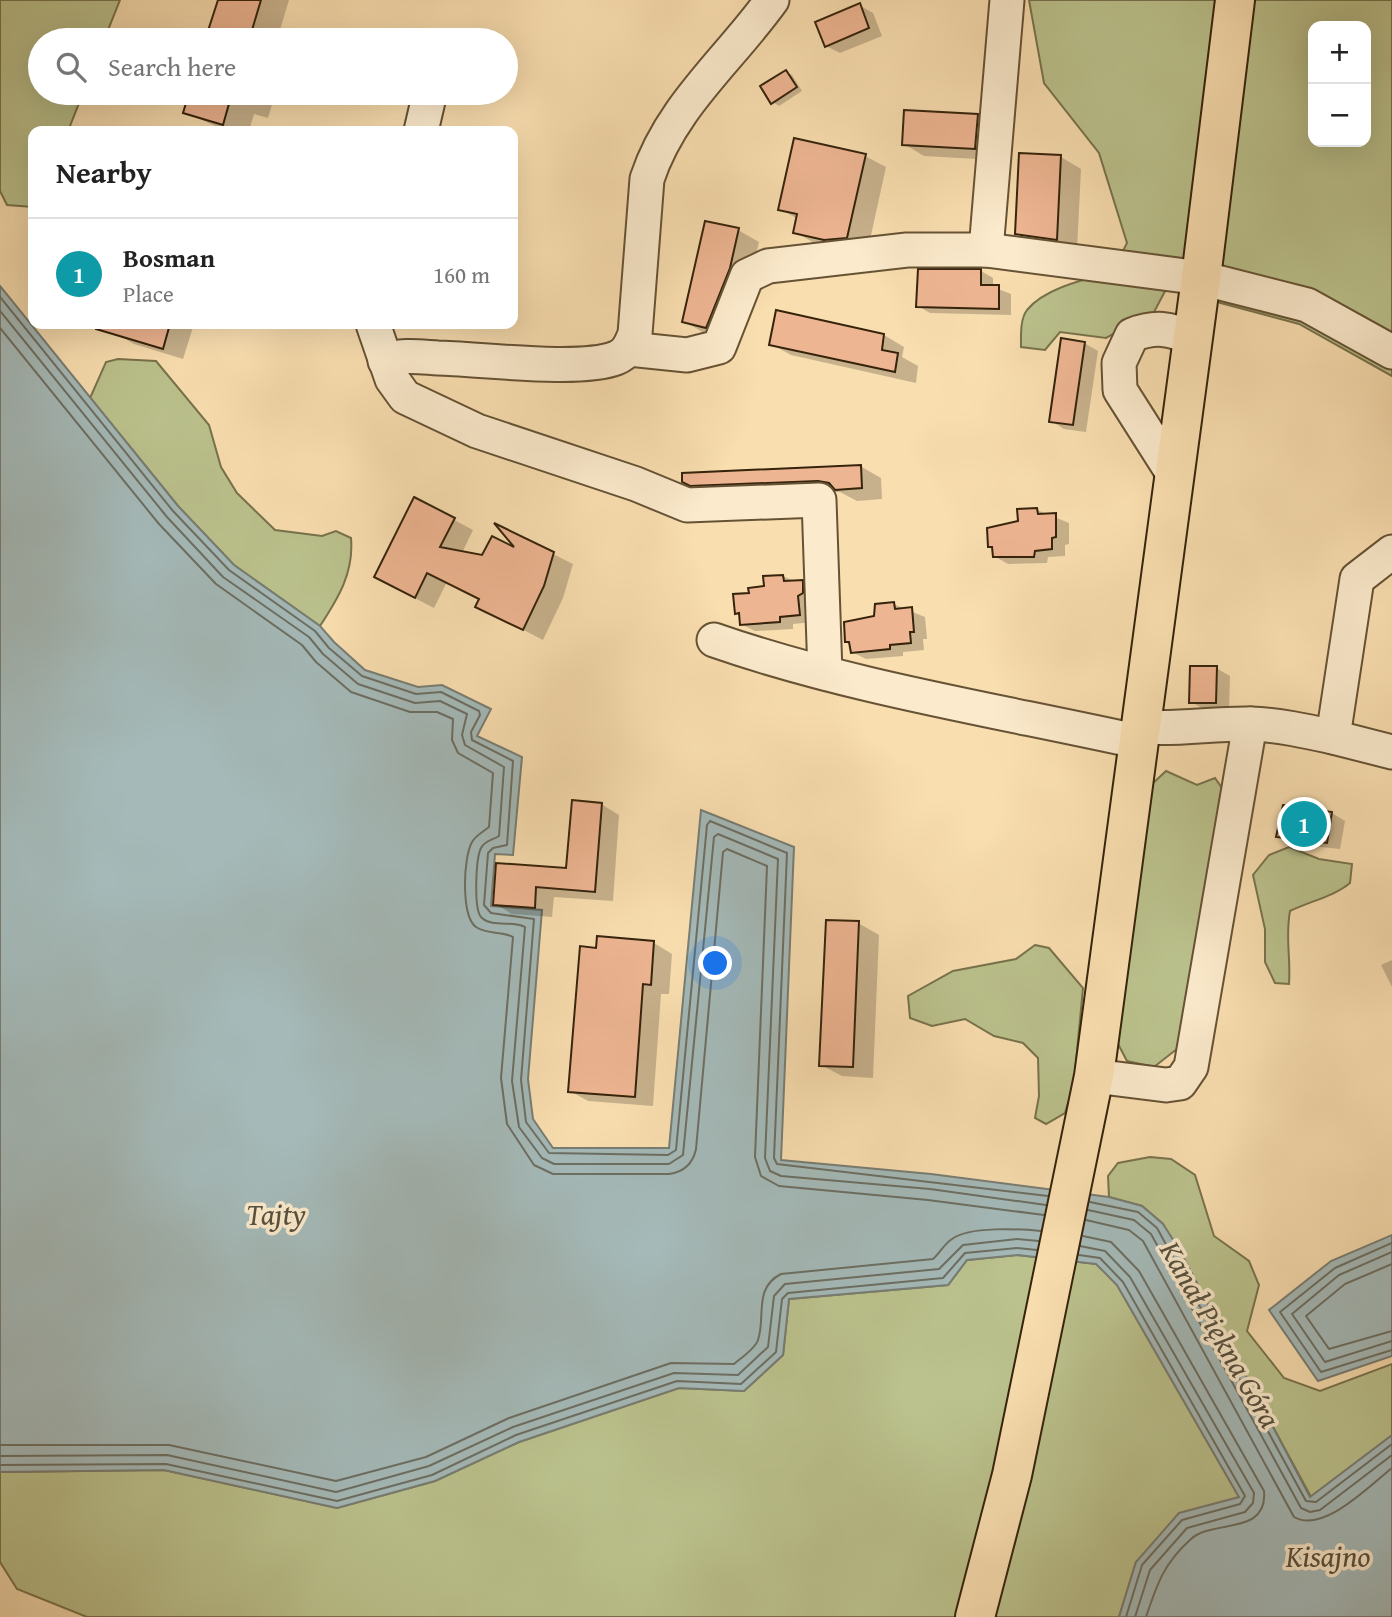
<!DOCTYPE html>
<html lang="en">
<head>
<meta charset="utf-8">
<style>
	body { margin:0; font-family:"Gentium Book Plus",serif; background:#f2f2f2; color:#222 }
	.controls { position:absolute; right:21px; top:21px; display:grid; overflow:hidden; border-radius:14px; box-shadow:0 7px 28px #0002 }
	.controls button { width:63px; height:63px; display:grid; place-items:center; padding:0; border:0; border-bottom:2px solid #e0e0e0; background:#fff; color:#222; font:35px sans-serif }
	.you { position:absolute; left:716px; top:964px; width:24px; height:24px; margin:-18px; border:5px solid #fff; border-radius:50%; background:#1a73e8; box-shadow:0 0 0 10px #1a73e833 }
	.badge { display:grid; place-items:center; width:46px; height:46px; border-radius:50%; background:#2563eb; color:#fff; font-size:23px; font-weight:700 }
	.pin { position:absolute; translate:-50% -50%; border:4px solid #fff; box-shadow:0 2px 7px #0006 }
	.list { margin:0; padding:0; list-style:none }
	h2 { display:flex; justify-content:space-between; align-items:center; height:91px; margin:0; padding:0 28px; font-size:30px }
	h2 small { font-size:23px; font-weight:400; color:#767676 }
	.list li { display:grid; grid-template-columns:46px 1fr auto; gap:21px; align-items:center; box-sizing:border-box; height:112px; padding:0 28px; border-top:2px solid #e0e0e0 }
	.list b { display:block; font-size:26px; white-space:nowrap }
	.list p { margin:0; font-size:23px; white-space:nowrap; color:#767676 }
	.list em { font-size:23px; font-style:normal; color:#767676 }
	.icon { flex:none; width:38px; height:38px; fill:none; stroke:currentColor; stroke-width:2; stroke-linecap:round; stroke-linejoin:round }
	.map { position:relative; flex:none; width:1392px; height:1617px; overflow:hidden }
	.search { position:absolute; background:#fff; box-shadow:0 7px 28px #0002; left:28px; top:28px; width:490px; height:77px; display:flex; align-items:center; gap:18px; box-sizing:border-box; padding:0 24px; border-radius:38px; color:#767676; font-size:26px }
	.panel { position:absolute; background:#fff; box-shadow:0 7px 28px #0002; left:28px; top:126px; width:490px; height:203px; border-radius:14px }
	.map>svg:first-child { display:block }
</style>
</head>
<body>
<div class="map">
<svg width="1392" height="1617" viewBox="0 0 1392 1617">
	<rect width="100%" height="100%" fill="#f9deb0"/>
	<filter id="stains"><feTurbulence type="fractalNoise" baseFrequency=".00286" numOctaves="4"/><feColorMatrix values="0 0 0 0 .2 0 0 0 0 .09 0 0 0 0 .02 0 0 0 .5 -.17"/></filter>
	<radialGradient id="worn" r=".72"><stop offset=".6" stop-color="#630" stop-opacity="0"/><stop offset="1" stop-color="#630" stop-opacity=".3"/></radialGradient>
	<g fill="#bbc28d" stroke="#78724c" stroke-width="2" fill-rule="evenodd">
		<polygon points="0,0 120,0 104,40 40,40 40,93 83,93 68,131 33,131 33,207 7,205 0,191"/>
		<path d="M1029 0H1392V376L1299 324 1217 302 1180 263 1154 312 1106 338 1060 332 1045 350 1021 347C1021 336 1020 319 1027 310 1045 288 1086 279 1112 272L1127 243 1099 153 1044 83ZM1313 26H1366V142H1313Z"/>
		<path d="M118 359 156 361 209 425 221 467 237 493 275 530 322 536 336 531 351 538C354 572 339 597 320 626L234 565 178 506 90 398 106 362Z"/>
		<polygon points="1166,771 1197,785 1215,778 1226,794 1182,1045 1154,1067 1127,1061 1117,1042 1151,785"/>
		<path d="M1289 847 1319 859 1352 864 1350 883C1333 897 1310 901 1290 911 1285 939 1291 956 1289 984L1275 983 1265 962V929L1253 875 1269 855Z"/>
		<polygon points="1035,945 1049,948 1083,988 1074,1083 1065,1113 1046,1124 1035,1118 1039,1096 1038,1058 1023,1043 994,1036 965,1019 932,1026 910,1018 908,996 953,971 1016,959"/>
		<polygon points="1150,1157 1171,1159 1195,1175 1214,1236 1249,1261 1259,1285 1247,1331 1284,1378 1320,1391 1392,1364 1392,1517 1311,1497 1163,1224 1142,1206 1109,1197 1108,1176 1118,1163"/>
		<polygon points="1017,1255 1097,1264 1117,1285 1239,1497 1136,1562 1119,1617 87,1617 17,1589 0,1562 0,1472 164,1470 337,1508 435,1481 519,1442 679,1388 744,1391 783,1355 789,1299 948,1285 967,1260"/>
	</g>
	<g fill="#a4b9b8" stroke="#787d73" stroke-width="2">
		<polygon points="0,286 178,506 234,565 320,626 334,642 365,670 418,687 442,685 491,709 477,736 522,757 513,855 495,854 491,906 542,910 528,1079 533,1119 553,1148 669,1148 701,810 794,847 781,1160 931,1174 1109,1197 1142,1206 1163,1224 1179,1249 1310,1497 1392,1435 1392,1617 1119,1617 1136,1562 1179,1513 1239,1497 1117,1285 1096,1264 1018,1255 967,1260 948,1285 789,1299 783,1355 744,1391 679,1388 519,1442 435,1481 337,1508 164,1470 0,1472"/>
		<polygon points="1392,1235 1392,1356 1318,1381 1269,1310 1331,1261"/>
	</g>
	<g fill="#0003" fill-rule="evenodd">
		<polygon points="219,0 289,0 277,40 207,40"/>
		<polygon points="859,5 873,13 882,36 840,53 826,46"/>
		<polygon points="786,72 792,75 802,91 779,106 773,102"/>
		<polygon points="191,93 265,93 274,98 268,118 254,114 249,131 226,131 185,112"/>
		<polygon points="978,115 998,127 995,160 924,156 904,144"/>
		<polygon points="865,156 886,167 868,249 846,251 816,244 795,232 798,219 780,209"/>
		<polygon points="1061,157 1081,169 1077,250 1038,245 1017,233"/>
		<polygon points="738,230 759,242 750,280 727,338 704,333 684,321"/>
		<polygon points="981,271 993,278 993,287 1011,294 1011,315 930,313 918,306"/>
		<polygon points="117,324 194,324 183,359 134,344 114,333"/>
		<polygon points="884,335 904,347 902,357 918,366 916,383 791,355 771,344"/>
		<polygon points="1084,343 1098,351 1086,432 1064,429 1051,421"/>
		<path d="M860 466 881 478 882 499 857 501 840 492 713 496 684 481ZM793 480 797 483 718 486V483Z"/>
		<polygon points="415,499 473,530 462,553 483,557 521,552 501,528 573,564 563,598 543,640 477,606 481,599 447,582 434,608 395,588"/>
		<polygon points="1037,510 1069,523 1069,544 1065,545 1065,556 1048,557 1047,563 1008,564 994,556 994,548 989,546"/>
		<polygon points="782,576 816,589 813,622 793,624 793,629 755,631 741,624 741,616 736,613 750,594"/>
		<polygon points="893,604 925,617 927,639 923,639 924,650 903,652 903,656 866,659 852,652 851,643 847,641"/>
		<polygon points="1216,668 1230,676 1229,710 1204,709 1191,702"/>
		<polygon points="601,804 619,815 613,901 554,897 552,917 512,914 495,904 568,870"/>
		<polygon points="1332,813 1345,821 1340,849 1292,844 1278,836"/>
		<polygon points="858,923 879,935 873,1078 842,1076 821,1065"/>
		<polygon points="654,943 672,954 669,994 661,994 653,1106 588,1101 570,1091"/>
		<polygon points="1392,960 1392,987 1381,965"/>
	</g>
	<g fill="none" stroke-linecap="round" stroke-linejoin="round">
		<g stroke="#6c6e62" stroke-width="2">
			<polyline points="0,297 173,511 229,570 315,631 329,648 362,676 416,694 441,692 479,711 480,715 471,732 472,740 513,761 507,845 493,848 488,853 484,905 491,913 534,919 521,1080 526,1122 549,1153 668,1155 676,1150 707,825 710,821 787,853 774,1158 777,1164 1048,1196"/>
			<path d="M0 311 167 517 223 577 309 637 323 654 358 684 415 703 440 701 467 714 462 735 465 745 504 767 499 836C493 840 485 840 481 848 476 858 473 911 482 918 493 928 513 920 525 927L512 1081 519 1127 542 1158 554 1164H669L683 1155 714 837 718 834 778 859 765 1158 770 1171 781 1176 930 1189 1046 1205"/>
			<path d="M0 328 159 524 216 584 302 645 316 662 351 692 410 712H437L453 719 452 740 458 753 493 773 489 827C483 832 476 835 472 842 463 858 461 916 476 927 488 935 503 931 513 937L501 1078 507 1124 534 1165 553 1174H669C684 1172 693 1163 696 1149L723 852 727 849 767 866 755 1157 761 1176 779 1186 928 1200 1044 1215"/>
			<polyline points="1090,1202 1138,1212 1157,1228 1306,1501 1316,1502 1392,1444"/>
			<polyline points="1088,1210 1134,1220 1151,1234 1301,1508 1310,1512 1320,1510 1392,1455"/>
			<path d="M1086 1220 1129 1230 1143 1241 1294 1517C1323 1534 1369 1486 1392 1468"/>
			<path d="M1083 1236 1111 1242 1139 1271 1264 1491C1268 1536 1213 1519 1191 1539 1164 1563 1157 1584 1146 1617"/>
			<polyline points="1392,1243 1335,1268 1280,1312 1321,1372 1392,1350"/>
			<polyline points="1080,1246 1105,1251 1130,1277 1254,1493 1253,1503 1245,1512 1187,1528 1150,1570 1135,1617"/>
			<polyline points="1392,1252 1339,1275 1292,1314 1325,1362 1392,1341"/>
			<polyline points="1079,1255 1100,1258 1123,1282 1245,1496 1240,1504 1182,1520 1142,1565 1126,1617"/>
			<polyline points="1392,1264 1345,1284 1306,1316 1329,1349 1392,1331"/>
			<path d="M0 1445H169L336 1481 426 1457 509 1418 671 1363 734 1364C741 1358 755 1349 758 1340 766 1317 753 1288 781 1274L933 1259C940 1253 944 1244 952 1239 969 1226 1020 1229 1041 1231"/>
			<polyline points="0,1456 167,1455 336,1492 429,1466 513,1427 674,1373 738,1375 768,1347 774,1296 785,1284 939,1269 963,1245 1017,1239 1039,1241"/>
			<polyline points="0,1465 166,1464 337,1501 432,1475 516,1435 677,1381 741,1384 776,1352 782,1299 788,1293 943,1278 965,1253 1017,1248 1037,1250"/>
		</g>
	</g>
	<g fill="#eeb592" stroke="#35230b" stroke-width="2">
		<polygon points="218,0 261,0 249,40 205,40"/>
		<polygon points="860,3 869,28 825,47 815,22"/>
		<polygon points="786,70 797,87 771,104 760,86"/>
		<polygon points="189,93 232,93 223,125 183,113"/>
		<polygon points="904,110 978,114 975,149 902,145"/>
		<polygon points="794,138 866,154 847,238 824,240 793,233 797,214 778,210"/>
		<polygon points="1019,153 1061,155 1057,240 1015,234"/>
		<polygon points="705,221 739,228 730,268 706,328 682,322"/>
		<polygon points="918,269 981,269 981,285 999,285 999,309 916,307"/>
		<polygon points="776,310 884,334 882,350 898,353 895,372 769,345"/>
		<polygon points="97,324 170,324 163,349 96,329"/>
		<polygon points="1061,338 1085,342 1073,425 1049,422"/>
		<polygon points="861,465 862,488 835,490 829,483 818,481 690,486 682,482 682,473"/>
		<polygon points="414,497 455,518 440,547 482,555 492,536 514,547 494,523 554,552 544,586 523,630 475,607 479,599 427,573 415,598 374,577"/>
		<polygon points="1037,508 1038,514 1056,513 1056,537 1052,538 1052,549 1035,551 1034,557 993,557 992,547 988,547 987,528 1018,521 1017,509"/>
		<polygon points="783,575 784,581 803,580 803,593 798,596 800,615 780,617 780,622 740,625 739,613 735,614 733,594 749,593 748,588 764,586 763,576"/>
		<polygon points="894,602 895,609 912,607 914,632 910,632 911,643 890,645 890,649 851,653 849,642 845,642 844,622 874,616 875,604"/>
		<polygon points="1190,666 1217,666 1216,703 1189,703"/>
		<polygon points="572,800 602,803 595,892 536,887 535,908 493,905 496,863 566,868"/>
		<polygon points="1283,805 1332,812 1327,843 1276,837"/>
		<polygon points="826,920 859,921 853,1067 819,1066"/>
		<polygon points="597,936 654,941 651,985 643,984 635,1097 568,1092 580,946 596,948"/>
	</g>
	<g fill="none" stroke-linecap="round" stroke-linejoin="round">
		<defs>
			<g id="minor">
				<polyline points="421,131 428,101 427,93"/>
				<polyline points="986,250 1007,0"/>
				<polyline points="373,324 392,379 405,397 477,431 636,484 687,505 819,500 825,673"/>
				<polyline points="629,349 687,355 719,347 747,276 768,266 907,250 986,250 1201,278 1307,305 1392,352"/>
				<path d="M385 361C402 354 420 357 438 358 480 359 581 372 616 358 627 354 631 344 635 334L647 179C671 106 729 60 772 0"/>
				<path d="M1174 475 1120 390 1119 363 1132 335C1155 326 1170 328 1193 339"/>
				<path d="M714 640C849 687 1000 711 1140 742"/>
				<path d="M1142 727C1179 730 1215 723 1251 724 1279 725 1306 731 1333 737L1357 579 1392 552"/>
				<polyline points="1333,737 1392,752"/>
				<polyline points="1094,1076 1166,1085 1180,1083 1191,1067 1250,724"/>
			</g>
			<polyline id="major" points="975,1617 1012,1475 1094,1076 1201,278 1235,0"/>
		</defs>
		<use href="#minor" stroke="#665234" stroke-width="37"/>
		<use href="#major" stroke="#35230b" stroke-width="42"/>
		<use href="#minor" stroke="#fbeacc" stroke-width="33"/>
		<use href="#major" stroke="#f9deb0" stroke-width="38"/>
	</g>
	<g text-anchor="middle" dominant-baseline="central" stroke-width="7" stroke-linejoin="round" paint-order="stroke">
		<g font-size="30" font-style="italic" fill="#56503f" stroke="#fbeacc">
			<text x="276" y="1214">Tajty</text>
			<text transform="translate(1221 1334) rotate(60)">Kanał Piękna Góra</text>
			<text x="1328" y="1556">Kisajno</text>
		</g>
	</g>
	<rect width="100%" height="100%" filter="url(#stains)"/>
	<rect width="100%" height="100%" fill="url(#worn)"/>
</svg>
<div class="controls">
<button>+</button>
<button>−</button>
</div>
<div class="you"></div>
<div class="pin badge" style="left:1304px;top:824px;background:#0f9aa8">1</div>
<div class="search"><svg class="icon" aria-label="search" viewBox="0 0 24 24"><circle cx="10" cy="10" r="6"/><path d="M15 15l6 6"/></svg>Search here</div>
<section class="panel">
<h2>Nearby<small></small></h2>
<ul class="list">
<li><span class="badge" style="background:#0f9aa8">1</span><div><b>Bosman</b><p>Place</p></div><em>160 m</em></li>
</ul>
</section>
</div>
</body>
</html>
